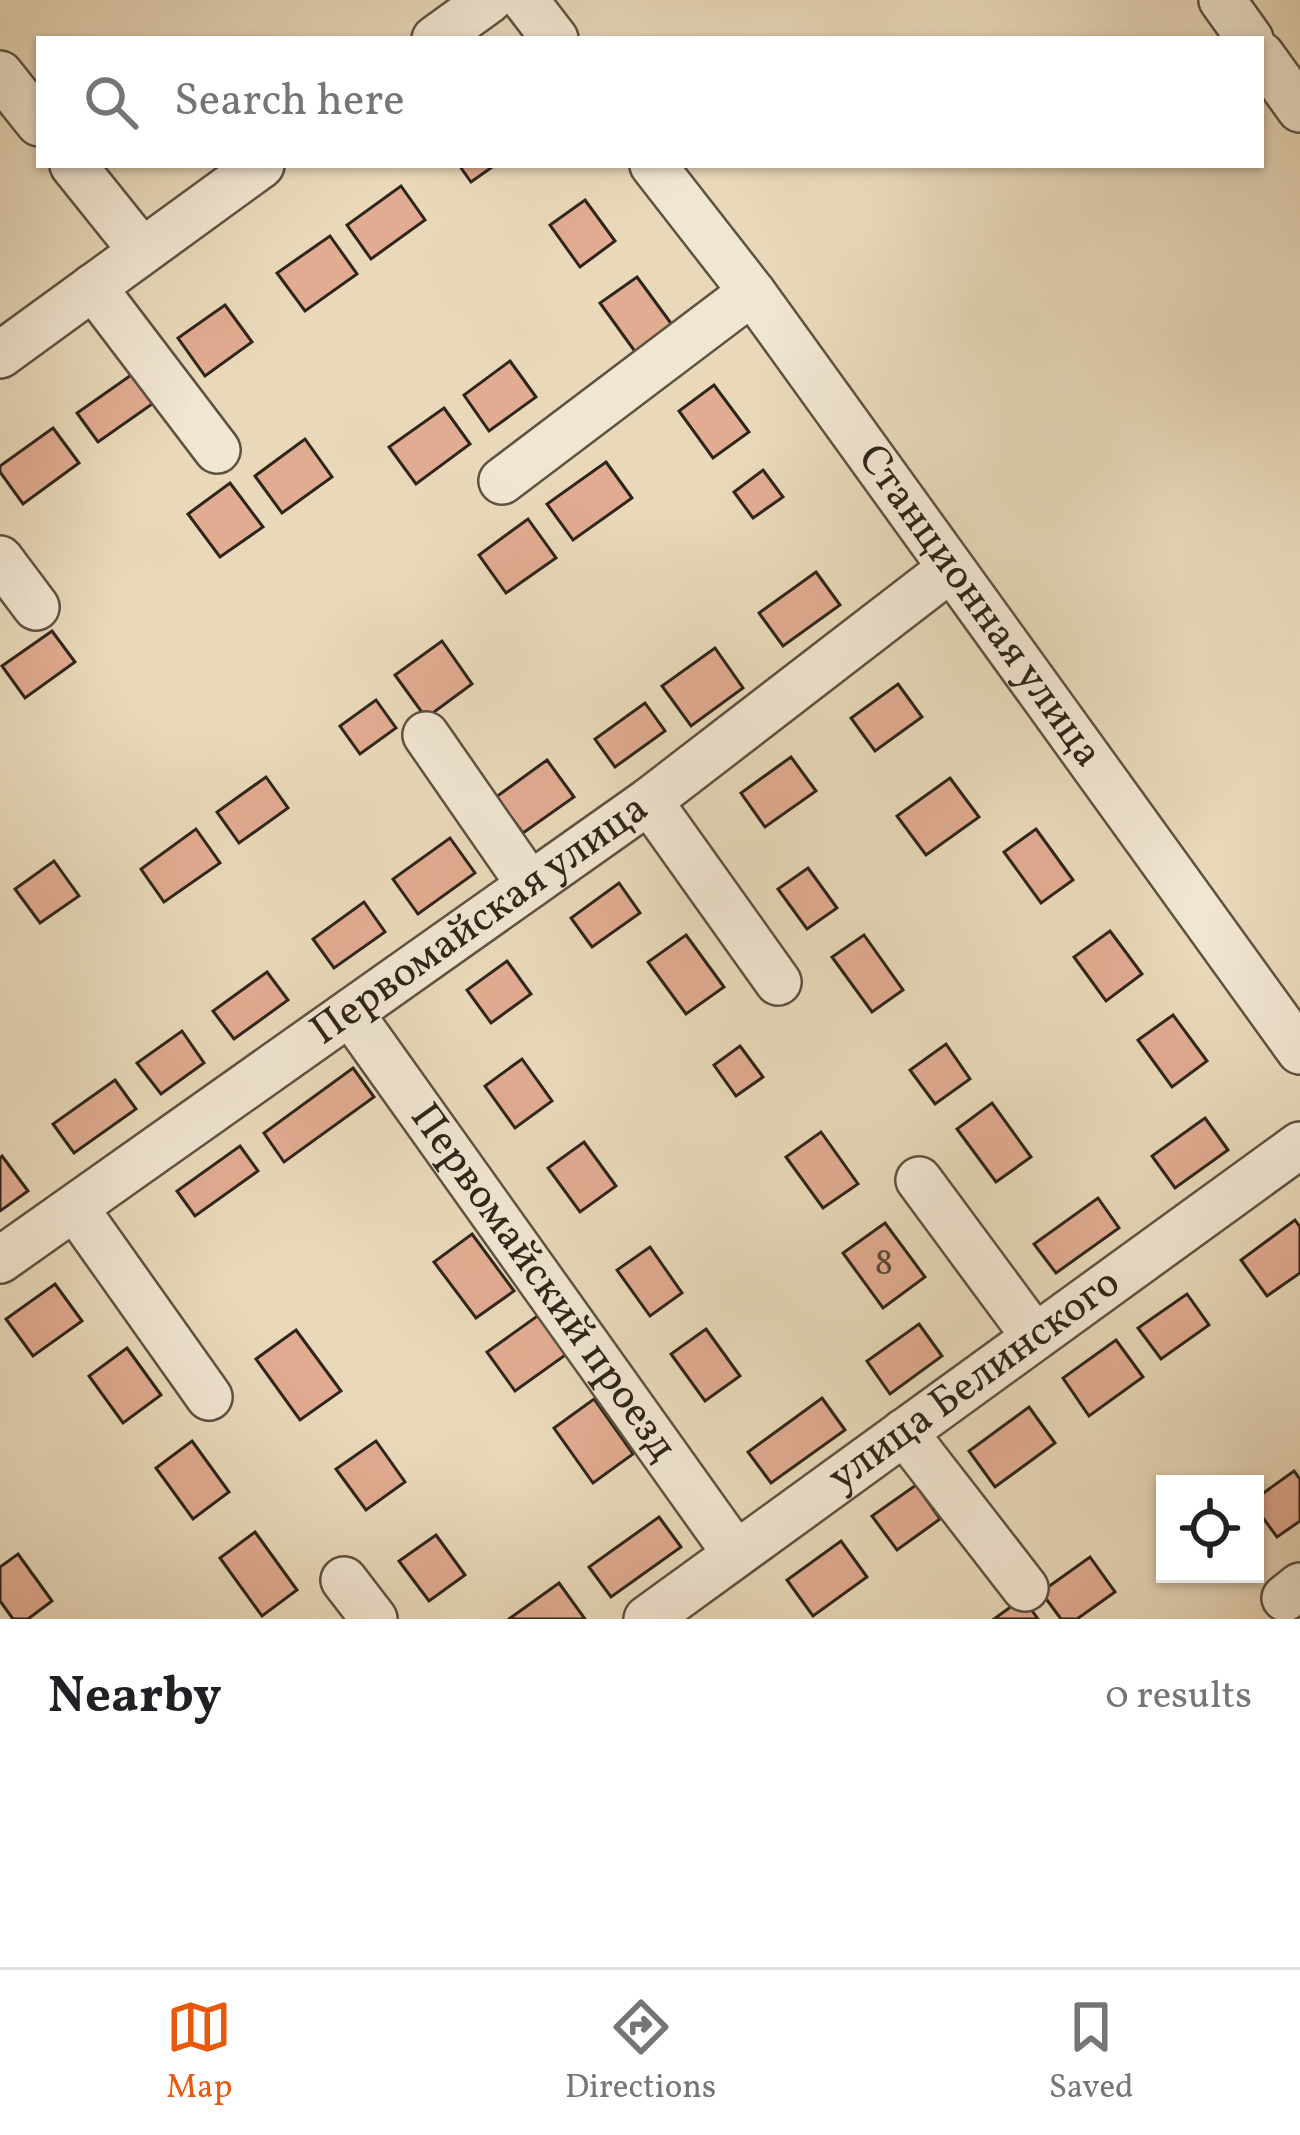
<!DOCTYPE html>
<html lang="en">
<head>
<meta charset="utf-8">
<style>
	body { margin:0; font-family:Vollkorn,serif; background:#f2f2f2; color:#202124 }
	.controls { position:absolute; right:36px; bottom:36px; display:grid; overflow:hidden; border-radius:0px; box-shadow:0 3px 9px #0004 }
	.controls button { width:108px; height:108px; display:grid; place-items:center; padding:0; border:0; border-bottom:3px solid #e0e0e0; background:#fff; color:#202124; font:60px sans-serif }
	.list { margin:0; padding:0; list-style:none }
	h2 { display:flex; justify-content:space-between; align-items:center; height:156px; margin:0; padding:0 48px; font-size:51px }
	h2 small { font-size:39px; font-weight:400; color:#757577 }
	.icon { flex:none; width:66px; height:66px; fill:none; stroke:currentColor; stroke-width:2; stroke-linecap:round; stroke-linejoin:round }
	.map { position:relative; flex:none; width:1300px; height:1619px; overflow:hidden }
	.search { position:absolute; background:#fff; box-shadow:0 3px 9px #0004; left:36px; right:36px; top:36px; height:132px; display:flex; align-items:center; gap:30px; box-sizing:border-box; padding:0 42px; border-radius:0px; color:#757577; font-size:45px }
	.sheet { height:348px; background:#fff }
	nav { display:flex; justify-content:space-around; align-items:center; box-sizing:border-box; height:168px; border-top:3px solid #e0e0e0; background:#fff; font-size:33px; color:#757577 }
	nav a { display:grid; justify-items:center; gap:6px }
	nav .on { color:#ea580c }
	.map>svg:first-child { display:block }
</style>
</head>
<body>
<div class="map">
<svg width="1300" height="1619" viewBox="0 0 1300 1619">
	<rect width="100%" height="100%" fill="#e9d9ba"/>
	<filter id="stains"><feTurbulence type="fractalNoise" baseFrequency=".00167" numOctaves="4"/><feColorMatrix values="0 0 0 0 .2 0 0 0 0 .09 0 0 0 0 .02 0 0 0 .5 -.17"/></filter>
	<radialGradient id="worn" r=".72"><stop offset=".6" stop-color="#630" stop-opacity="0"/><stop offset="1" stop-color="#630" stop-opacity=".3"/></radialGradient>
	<g fill="#e2ac92" stroke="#2e251a" stroke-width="3">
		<polygon points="459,165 495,165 471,182"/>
		<polygon points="401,186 425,220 371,259 347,225"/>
		<polygon points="585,200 615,241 580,267 550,225"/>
		<polygon points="330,236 357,274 305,311 277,273"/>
		<polygon points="637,277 673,326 636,353 600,303"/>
		<polygon points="225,305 252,342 205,376 178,338"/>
		<polygon points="510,361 536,397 489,431 464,395"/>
		<polygon points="134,373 155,402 98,442 77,413"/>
		<polygon points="714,385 749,432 713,458 679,411"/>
		<polygon points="444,408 470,444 416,484 389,447"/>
		<polygon points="53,428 79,463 23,504 0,472 0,466"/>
		<polygon points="305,439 332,477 282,513 255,476"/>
		<polygon points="606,462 632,498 573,540 547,504"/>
		<polygon points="763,470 783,497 753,518 734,492"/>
		<polygon points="230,483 263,527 220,557 188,514"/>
		<polygon points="528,519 556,558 506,593 479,555"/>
		<polygon points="816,572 840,605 783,646 759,613"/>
		<polygon points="52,631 75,662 25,698 2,666"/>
		<polygon points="442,641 472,684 426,718 395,675"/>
		<polygon points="715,648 743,688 691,726 662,686"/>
		<polygon points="898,684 922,717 875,751 851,718"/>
		<polygon points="376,700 396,728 360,754 340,726"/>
		<polygon points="645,703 665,731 615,767 595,739"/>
		<polygon points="791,757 816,791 765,827 741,793"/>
		<polygon points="547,760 574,797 523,833 496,797"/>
		<polygon points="266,777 288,808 239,843 217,812"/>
		<polygon points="950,778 979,817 926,855 897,816"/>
		<polygon points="196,829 220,863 164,902 141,869"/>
		<polygon points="1036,829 1073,880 1041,903 1004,852"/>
		<polygon points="450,838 475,873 418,914 393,879"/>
		<polygon points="54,861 79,896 40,923 15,889"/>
		<polygon points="808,868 837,908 807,929 778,889"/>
		<polygon points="619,883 640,913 592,947 571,918"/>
		<polygon points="364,902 385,932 334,968 313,939"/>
		<polygon points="1110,931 1142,974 1106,1001 1074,957"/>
		<polygon points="686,935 724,987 686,1014 648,962"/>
		<polygon points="864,935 903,990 872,1012 832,957"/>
		<polygon points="507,961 531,994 491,1023 467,990"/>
		<polygon points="267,972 288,1000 234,1039 213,1011"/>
		<polygon points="1173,1015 1207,1061 1172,1087 1138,1040"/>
		<polygon points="182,1031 204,1063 161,1094 137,1063"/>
		<polygon points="946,1044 970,1079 935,1104 910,1070"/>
		<polygon points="740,1046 763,1077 736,1096 714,1065"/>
		<polygon points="522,1059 552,1101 515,1128 485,1086"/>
		<polygon points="353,1068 374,1097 284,1162 264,1133"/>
		<polygon points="115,1080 136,1109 74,1153 53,1124"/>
		<polygon points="992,1103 1031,1157 996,1182 957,1129"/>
		<polygon points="1205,1118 1228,1150 1175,1188 1152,1156"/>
		<polygon points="821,1132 858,1184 823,1208 786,1157"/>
		<polygon points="584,1142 616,1186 580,1212 548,1168"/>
		<polygon points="240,1146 258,1171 195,1216 177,1191"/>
		<polygon points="2,1156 28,1191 0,1211 0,1158"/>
		<polygon points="1098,1198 1119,1228 1056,1273 1034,1244"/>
		<polygon points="1295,1220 1300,1227 1300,1273 1267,1296 1241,1260"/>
		<polygon points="885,1223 925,1277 883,1308 843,1253"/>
		<polygon points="472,1234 514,1291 476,1318 434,1262"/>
		<polygon points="650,1247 682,1293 650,1316 617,1270"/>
		<polygon points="55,1284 82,1321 33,1356 6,1319"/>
		<polygon points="1187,1294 1209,1325 1161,1359 1138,1328"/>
		<polygon points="543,1312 571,1351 515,1391 487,1352"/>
		<polygon points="919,1324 942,1356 890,1394 867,1361"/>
		<polygon points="706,1329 740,1376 705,1401 671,1354"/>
		<polygon points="296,1330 341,1391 300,1420 256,1359"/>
		<polygon points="1116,1340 1143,1377 1089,1416 1063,1378"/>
		<polygon points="127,1348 161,1395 123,1423 89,1376"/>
		<polygon points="822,1398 845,1430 771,1483 748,1452"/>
		<polygon points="594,1399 633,1454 593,1483 554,1428"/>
		<polygon points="1029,1407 1055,1443 995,1487 969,1451"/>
		<polygon points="192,1441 229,1492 193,1519 156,1468"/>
		<polygon points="376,1441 405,1482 366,1510 336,1469"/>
		<polygon points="1294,1471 1300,1479 1300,1521 1277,1537 1255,1507 1255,1499"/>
		<polygon points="916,1485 940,1519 897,1550 872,1516"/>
		<polygon points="659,1517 681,1547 611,1597 589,1567"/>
		<polygon points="255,1532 297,1590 262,1616 220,1558"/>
		<polygon points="436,1535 465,1575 429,1601 399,1561"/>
		<polygon points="841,1541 867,1577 813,1616 787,1580"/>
		<polygon points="18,1554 52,1601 28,1619 13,1619 0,1601 0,1567"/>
		<polygon points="1090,1557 1115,1592 1077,1619 1061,1619 1041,1592"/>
		<polygon points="559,1583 585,1619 509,1619"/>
		<polygon points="1023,1598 1038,1619 994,1619"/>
	</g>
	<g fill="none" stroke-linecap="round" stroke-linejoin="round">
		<defs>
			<g id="minor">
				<polyline points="525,0 555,39"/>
				<polyline points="1222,0 1250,39"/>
				<polyline points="435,39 489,0"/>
				<polyline points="1261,55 1300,109"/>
				<polyline points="0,74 39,123"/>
				<polyline points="73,165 142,251"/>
				<path id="s1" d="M653 165 752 292 1300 1051"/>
				<polyline points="93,287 217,450"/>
				<polyline points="0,355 261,165"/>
				<polyline points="502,481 752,292"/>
				<polyline points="0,559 36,607"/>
				<polyline points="426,735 530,885"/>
				<polyline points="649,801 778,982"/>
				<path id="s2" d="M351 1014 736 1554"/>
				<polyline points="919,1180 1035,1337"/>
				<polyline points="75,1208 209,1397"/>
				<path id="s3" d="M0 1260 649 801 950 569"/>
				<polyline points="904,1432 1025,1588"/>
				<polyline points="344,1580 374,1619"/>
				<polyline points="1285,1598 1300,1586"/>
				<path id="s4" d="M647 1619 1300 1145"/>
			</g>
		</defs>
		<use href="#minor" stroke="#5d5242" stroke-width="50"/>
		<use href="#minor" stroke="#f1e6d2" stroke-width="45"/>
	</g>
	<g text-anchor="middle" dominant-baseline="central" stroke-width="9" stroke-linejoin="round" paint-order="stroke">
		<g font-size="36" fill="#5b4738">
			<text x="884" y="1265">8</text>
		</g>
		<g font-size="42" fill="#2e251a" stroke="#f1e6d2">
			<text stroke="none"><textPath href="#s1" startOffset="549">Станционная улица</textPath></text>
			<text stroke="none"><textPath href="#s3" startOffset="588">Первомайская улица</textPath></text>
			<text stroke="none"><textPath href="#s2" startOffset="330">Первомайский проезд</textPath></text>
			<text stroke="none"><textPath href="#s4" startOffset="405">улица Белинского</textPath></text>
		</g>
	</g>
	<rect width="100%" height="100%" filter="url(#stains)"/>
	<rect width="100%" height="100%" fill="url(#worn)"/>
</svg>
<div class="controls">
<button><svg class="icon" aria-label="locate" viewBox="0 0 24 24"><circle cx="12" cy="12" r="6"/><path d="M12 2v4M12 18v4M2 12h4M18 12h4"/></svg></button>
</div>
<div class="search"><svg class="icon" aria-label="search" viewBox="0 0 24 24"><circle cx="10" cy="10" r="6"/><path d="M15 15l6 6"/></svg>Search here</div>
</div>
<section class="sheet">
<h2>Nearby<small>0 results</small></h2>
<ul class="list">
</ul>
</section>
<nav>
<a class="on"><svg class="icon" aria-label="map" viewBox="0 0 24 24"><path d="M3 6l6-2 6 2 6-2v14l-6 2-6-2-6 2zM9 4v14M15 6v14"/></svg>Map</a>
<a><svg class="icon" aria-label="directions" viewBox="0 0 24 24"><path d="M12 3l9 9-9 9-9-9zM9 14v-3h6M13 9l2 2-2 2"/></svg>Directions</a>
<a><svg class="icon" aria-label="saved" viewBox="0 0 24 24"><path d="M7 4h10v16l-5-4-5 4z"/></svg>Saved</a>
</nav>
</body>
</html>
